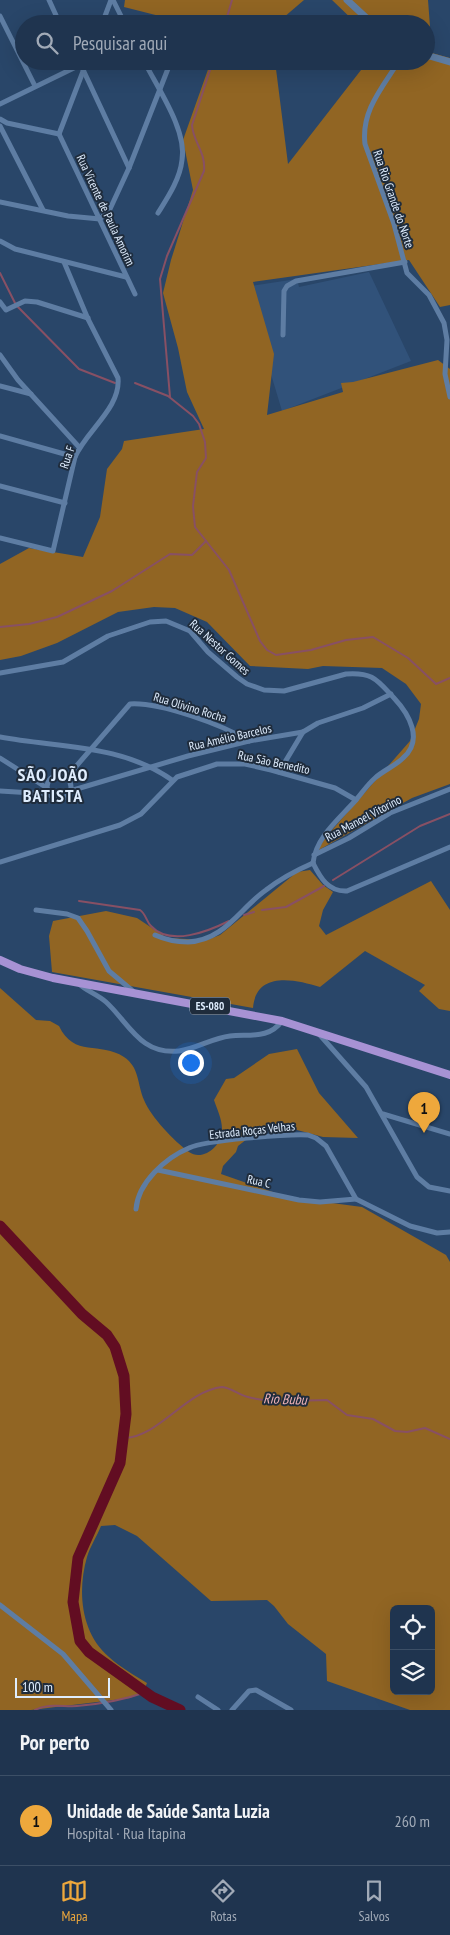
<!DOCTYPE html>
<html lang="pt">
<head>
<meta charset="utf-8">
<style>
	body { margin:0; font-family:"PT Sans Narrow",sans-serif; background:#273c56; color:#f1f3f6 }
	.controls { position:absolute; right:15px; bottom:15px; display:grid; overflow:hidden; border-radius:8px; box-shadow:0 5px 20px #0002 }
	.controls button { width:45px; height:45px; display:grid; place-items:center; padding:0; border:0; border-bottom:1px solid #3c4f66; background:#1f344f; color:#f1f3f6; font:25px sans-serif }
	.scale { position:absolute; left:15px; bottom:12px; width:95px; box-sizing:border-box; padding-left:5px; border:2px solid #dfedfe; border-top:0; font-size:14px; line-height:18px; white-space:nowrap; color:#dfedfe; -webkit-text-stroke:4px #1f2c3c; paint-order:stroke }
	.you { position:absolute; left:190px; top:1062px; width:18px; height:18px; margin:-12px; border:4px solid #fff; border-radius:50%; background:#1a73e8; box-shadow:0 0 0 8px #1a73e833 }
	.badge { display:grid; place-items:center; width:32px; height:32px; border-radius:50%; background:#eea83c; color:#111; font-size:16px; font-weight:700 }
	.pin { position:absolute; translate:-50% -41px; filter:drop-shadow(0 1px 2px #0008) }
	.pin::after { content:''; position:absolute; top:26px; width:18px; height:15px; background:inherit; clip-path:polygon(0 0,100% 0,50% 100%) }
	.list { margin:0; padding:0; list-style:none }
	h2 { display:flex; justify-content:space-between; align-items:center; height:65px; margin:0; padding:0 20px; font-size:21px }
	h2 small { font-size:16px; font-weight:400; color:#a1aab7 }
	.list li { display:grid; grid-template-columns:32px 1fr auto; gap:15px; align-items:center; box-sizing:border-box; height:90px; padding:0 20px; border-top:1px solid #3c4f66 }
	.list b { display:block; font-size:19px; white-space:nowrap }
	.list p { margin:0; font-size:16px; white-space:nowrap; color:#a1aab7 }
	.list em { font-size:16px; font-style:normal; color:#a1aab7 }
	.icon { flex:none; width:28px; height:28px; fill:none; stroke:currentColor; stroke-width:2; stroke-linecap:round; stroke-linejoin:round }
	.map { position:relative; flex:none; width:450px; height:1710px; overflow:hidden }
	.search { position:absolute; background:#1f344f; box-shadow:0 5px 20px #0002; left:15px; right:15px; top:15px; height:55px; display:flex; align-items:center; gap:12px; box-sizing:border-box; padding:0 18px; border-radius:28px; color:#a1aab7; font-size:19px }
	.sheet { height:155px; background:#1f344f }
	nav { display:flex; justify-content:space-around; align-items:center; box-sizing:border-box; height:70px; border-top:1px solid #3c4f66; background:#1f344f; font-size:14px; color:#a1aab7 }
	nav a { display:grid; justify-items:center; gap:2px }
	nav .on { color:#eea83c }
	.map>svg:first-child { display:block }
</style>
</head>
<body>
<div class="map">
<svg width="450" height="1710" viewBox="0 0 450 1710">
	<rect width="100%" height="100%" fill="#294669"/>
	<polygon fill="#31527a" points="369,272 411,361 282,411 245,287 297,279 299,287"/>
	<g fill="#916523" fill-rule="evenodd">
		<polygon points="125,0 304,0 276,24 191,24 124,7"/>
		<polygon points="332,0 428,0 432,53 450,58 450,305 440,307 409,260 253,282 274,354 267,415 343,392 341,383 353,382 438,360 450,369 450,784 412,798 317,851 325,838 410,741 419,719 421,704 406,684 382,668 323,666 308,669 250,666 207,622 175,608 154,607 118,612 57,643 21,656 0,660 0,564 29,548 83,557 100,517 107,469 122,449 124,441 204,429 187,392 178,348 163,293 171,260 193,190 183,140 211,61 275,61 288,164 368,61 426,61 426,24 357,24"/>
		<path d="M310 870 323 885 333 892 323 910 319 926 326 935 431 881 450 910V1011L439 1009 419 991 425 985 365 951 320 987C294 979 256 971 253 1008L52 972 49 936 53 921 106 911 137 918 167 938 207 940 220 935 297 872Z"/>
		<path d="M0 988 36 1020 50 1021 59 1026C74 1058 100 1041 124 1057 140 1068 137 1084 144 1100 151 1117 174 1141 189 1152 203 1162 223 1145 222 1129 222 1119 217 1109 214 1100L226 1079 234 1078 269 1054 297 1049 319 1093 358 1138 323 1137 275 1124 256 1132 238 1146 236 1152 223 1166 221 1174 287 1197 362 1207 446 1255 450 1262V1710H410L327 1681 326 1654 288 1624 274 1606 267 1600 211 1601 137 1536 115 1525 101 1526C97 1536 90 1547 87 1557 77 1592 81 1633 109 1657 120 1667 134 1675 147 1683 144 1692 138 1694 130 1698L31 1710H0ZM394 1609H431V1691H394Z"/>
	</g>
	<g fill="none" stroke-linecap="round" stroke-linejoin="round">
		<g stroke="#885064" stroke-width="2">
			<polyline points="225,24 232,0"/>
			<polyline points="0,273 15,303"/>
			<polyline points="17,306 79,369 115,383"/>
			<polyline points="135,383 168,396 193,416 199,424 205,442 206,458 197,472 193,506 195,527 229,570 260,641 267,650 276,655 311,650 346,640 373,637 408,658 436,684 450,678"/>
			<path d="M170 397 160 279 167 256 204 171C206 152 193 142 192 125L213 61"/>
			<polyline points="0,627 29,624 57,617 112,591 170,554 192,555 206,541"/>
			<polyline points="333,880 420,826 450,814"/>
			<path d="M79 901 140 910C146 914 146 921 151 926 170 947 209 931 229 921"/>
			<polyline points="262,910 286,907 324,886"/>
			<polyline points="244,915 254,912"/>
			<path d="M125 1438C160 1436 186 1391 222 1387 232 1388 239 1395 248 1397 274 1404 302 1400 327 1400L347 1415 373 1419 395 1431 407 1432 425 1428 450 1439"/>
			<path d="M35 1710C48 1703 63 1707 77 1706 100 1704 124 1700 146 1692"/>
		</g>
		<polyline stroke="#620d22" stroke-width="11" points="0,1226 82,1314 107,1335 115,1347 124,1376 126,1414 120,1463 78,1558 73,1602 80,1641 89,1652 152,1697 180,1710"/>
		<g stroke="#5e7da3" stroke-width="5">
			<polyline points="49,0 60,24"/>
			<polyline points="113,0 125,24"/>
			<polyline points="0,16 35,86"/>
			<polyline points="102,24 111,0"/>
			<polyline points="79,61 129,168"/>
			<path d="M144 61C158 89 187 130 182 160 180 179 168 197 158 213"/>
			<path d="M399 61C382 88 361 111 365 144L394 224 407 273 429 295 444 323 447 340 445 374 450 397"/>
			<polyline points="0,104 80,65"/>
			<polyline points="0,119 7,123 59,134"/>
			<polyline points="0,126 43,210"/>
			<polyline points="59,134 135,294"/>
			<polyline points="59,134 87,61"/>
			<polyline points="0,202 68,216 100,219 110,209 129,168 171,61"/>
			<polyline points="0,241 15,249 126,277"/>
			<polyline points="0,302 6,310 25,301 37,302 88,318"/>
			<polyline points="283,335 284,291 287,286 296,281 405,262"/>
			<polyline points="0,355 18,380 79,447"/>
			<polyline points="0,386 31,394"/>
			<polyline points="0,436 75,457"/>
			<polyline points="0,486 65,503"/>
			<path d="M0 538 53 551 75 457C86 431 121 408 118 378L88 319 64 262"/>
			<path d="M0 673 63 662 108 636 150 622 166 621 190 631 208 652 237 677 247 684 264 690 284 691 346 674C373 672 377 680 394 698 409 714 424 740 403 758 395 766 384 770 375 778 367 785 362 793 355 801 339 819 316 837 313 863"/>
			<path d="M0 737C59 748 121 744 172 780"/>
			<polyline points="0,758 47,788"/>
			<polyline points="279,772 303,732"/>
			<circle cx="59" cy="787" r="12"/>
			<path d="M66 778 130 704C160 702 223 725 249 741"/>
			<polyline points="0,791 49,794"/>
			<polyline points="70,791 188,756 249,741 303,732 318,723 363,708 391,694"/>
			<polyline points="314,855 349,838 390,813 450,789"/>
			<polyline points="0,862 120,825 141,814 177,777 217,764 245,764 271,770 335,788 356,800"/>
			<path d="M313 863C320 877 328 892 347 891L450 847"/>
			<polyline points="36,910 67,914 78,918 87,931 109,971 134,992"/>
			<path d="M155 935C166 940 176 942 188 942 225 940 239 909 266 890 280 879 297 870 313 863"/>
			<path d="M78 983C86 991 97 994 106 1002 129 1023 140 1055 179 1051 196 1049 212 1038 230 1036 250 1034 269 1039 282 1021"/>
			<polyline points="319,1034 366,1087 417,1177 429,1187 450,1191"/>
			<polyline points="383,1114 450,1134"/>
			<polyline points="158,1170 299,1200 320,1202 356,1199"/>
			<path d="M136 1209C138 1183 165 1158 189 1148 206 1140 287 1134 308 1135L316 1138 326 1146 356 1199 410 1226 437 1233 450 1232"/>
			<polyline points="0,1605 63,1654 111,1710"/>
			<polyline points="198,1697 218,1710"/>
			<polyline points="232,1710 249,1691 256,1690 291,1710"/>
		</g>
		<g stroke="#5e7da3" stroke-width="7">
			<polyline points="347,0 373,24"/>
			<polyline points="426,55 450,62"/>
		</g>
		<polyline stroke="#a792d4" stroke-width="8" points="0,960 20,969 53,978 282,1021 450,1075"/>
	</g>
	<g text-anchor="middle" dominant-baseline="central" stroke-width="4" stroke-linejoin="round" paint-order="stroke">
		<rect fill="#1f2c3c" stroke="#a5b3c4" stroke-width="1" x="190" y="997.5" width="40" height="17" rx="4"/>
		<g font-size="11" font-weight="bold" fill="#dfedfe">
			<text x="210" y="1006">ES-080</text>
		</g>
		<g font-size="12" fill="#dfedfe" stroke="#1f2c3c">
			<text transform="translate(394 199) rotate(71)">Rua Rio Grande do Norte</text>
			<text transform="translate(106 210) rotate(65)">Rua Vicente de Paula Amorim</text>
			<text transform="translate(67 457) rotate(-71)">Rua F</text>
			<text transform="translate(220 647) rotate(42)">Rua Nestor Gomes</text>
			<text transform="translate(190 707) rotate(17)">Rua Olivino Rocha</text>
			<text transform="translate(230 737) rotate(-13)">Rua Amélio Barcelos</text>
			<text transform="translate(274 762) rotate(12)">Rua São Benedito</text>
			<text transform="translate(363 818) rotate(-28)">Rua Manoel Vitorino</text>
			<text transform="translate(252 1130) rotate(-6)">Estrada Roças Velhas</text>
			<text transform="translate(259 1181) rotate(12)">Rua C</text>
		</g>
		<g font-size="14" font-style="italic" fill="#efb3b8" stroke="#1f2c3c">
			<text transform="translate(285 1399) rotate(2)">Rio Bubu</text>
		</g>
		<g font-size="18" font-weight="bold" letter-spacing="1" fill="#dfedfe" stroke="#1f2c3c">
			<text x="53" y="774">SÃO JOÃO<tspan x="53" dy="21">BATISTA</tspan></text>
		</g>
	</g>
</svg>
<div class="controls">
<button><svg class="icon" aria-label="locate" viewBox="0 0 24 24"><circle cx="12" cy="12" r="6"/><path d="M12 2v4M12 18v4M2 12h4M18 12h4"/></svg></button>
<button><svg class="icon" aria-label="layers" viewBox="0 0 24 24"><path d="M12 4l9 5-9 5-9-5zM3 14l9 5 9-5"/></svg></button>
</div>
<div class="scale">100 m</div>
<div class="you"></div>
<div class="pin badge" style="left:424px;top:1133px">1</div>
<div class="search"><svg class="icon" aria-label="search" viewBox="0 0 24 24"><circle cx="10" cy="10" r="6"/><path d="M15 15l6 6"/></svg>Pesquisar aqui</div>
</div>
<section class="sheet">
<h2>Por perto<small></small></h2>
<ul class="list">
<li><span class="badge">1</span><div><b>Unidade de Saúde Santa Luzia</b><p>Hospital · Rua Itapina</p></div><em>260 m</em></li>
</ul>
</section>
<nav>
<a class="on"><svg class="icon" aria-label="map" viewBox="0 0 24 24"><path d="M3 6l6-2 6 2 6-2v14l-6 2-6-2-6 2zM9 4v14M15 6v14"/></svg>Mapa</a>
<a><svg class="icon" aria-label="directions" viewBox="0 0 24 24"><path d="M12 3l9 9-9 9-9-9zM9 14v-3h6M13 9l2 2-2 2"/></svg>Rotas</a>
<a><svg class="icon" aria-label="saved" viewBox="0 0 24 24"><path d="M7 4h10v16l-5-4-5 4z"/></svg>Salvos</a>
</nav>
</body>
</html>
